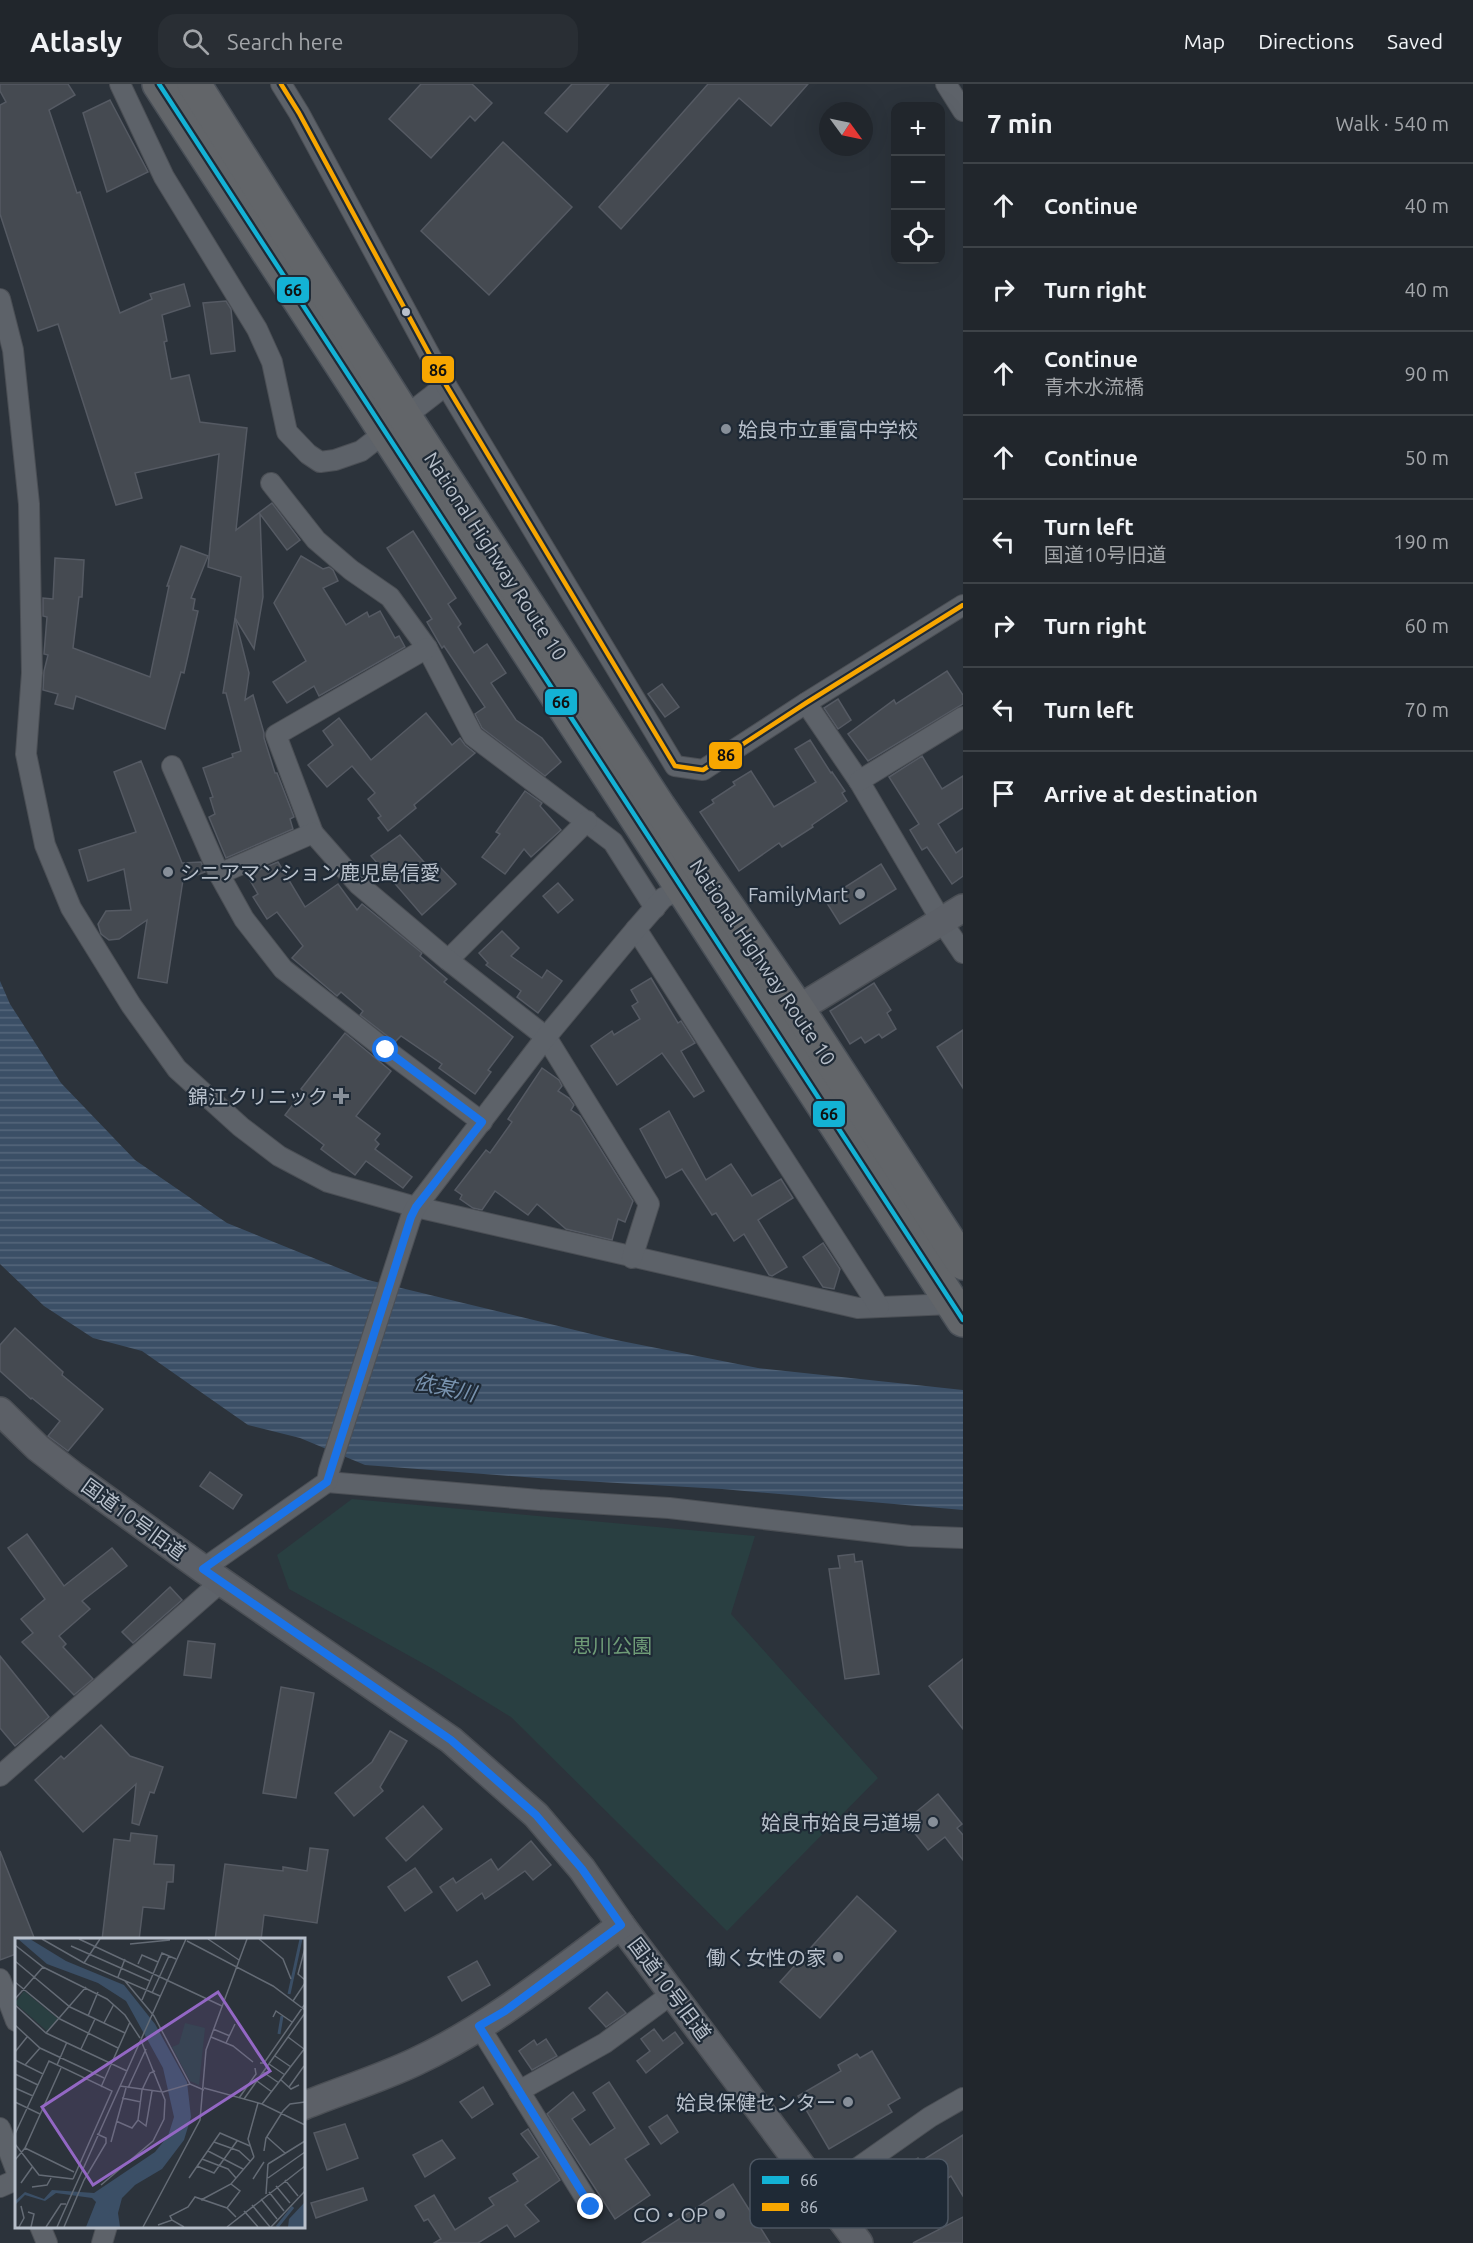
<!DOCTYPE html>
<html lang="en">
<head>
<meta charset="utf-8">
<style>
	body { margin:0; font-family:Ubuntu,"Noto Sans JP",sans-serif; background:#292e34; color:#f1f3f6 }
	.controls { position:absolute; right:18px; top:18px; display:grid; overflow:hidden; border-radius:12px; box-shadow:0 6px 24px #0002 }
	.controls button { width:54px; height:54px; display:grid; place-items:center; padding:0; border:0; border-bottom:2px solid #3e4348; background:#21262c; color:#f1f3f6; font:30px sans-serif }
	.compass { position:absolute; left:819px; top:18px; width:54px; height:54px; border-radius:50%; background:#21262c; box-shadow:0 6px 24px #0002; rotate:123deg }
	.stop { position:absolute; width:18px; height:18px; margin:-14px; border:4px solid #1a73e8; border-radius:50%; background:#fff }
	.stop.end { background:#1a73e8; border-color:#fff; box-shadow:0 2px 6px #0008 }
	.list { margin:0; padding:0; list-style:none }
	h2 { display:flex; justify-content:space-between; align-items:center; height:78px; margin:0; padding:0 24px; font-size:26px }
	h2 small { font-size:20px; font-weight:400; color:#a2a5a9 }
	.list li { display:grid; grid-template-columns:39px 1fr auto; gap:18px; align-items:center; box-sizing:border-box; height:84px; padding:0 24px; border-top:2px solid #3e4348 }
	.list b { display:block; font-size:22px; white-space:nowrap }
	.list p { margin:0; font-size:20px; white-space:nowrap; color:#a2a5a9 }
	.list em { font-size:20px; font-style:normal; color:#a2a5a9 }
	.icon { flex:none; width:33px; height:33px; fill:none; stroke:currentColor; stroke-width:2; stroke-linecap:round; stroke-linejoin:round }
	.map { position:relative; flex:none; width:963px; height:2159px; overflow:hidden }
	header { display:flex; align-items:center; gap:36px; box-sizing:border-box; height:84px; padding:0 30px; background:#21262c; border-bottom:2px solid #3e4348 }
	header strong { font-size:28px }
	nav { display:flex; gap:33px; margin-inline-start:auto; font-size:21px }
	.search { width:420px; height:54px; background:#292e34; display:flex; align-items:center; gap:15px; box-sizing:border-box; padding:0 21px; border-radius:18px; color:#a2a5a9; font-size:22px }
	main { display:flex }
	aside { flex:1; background:#21262c }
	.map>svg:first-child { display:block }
</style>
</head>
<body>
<header>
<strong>Atlasly</strong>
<div class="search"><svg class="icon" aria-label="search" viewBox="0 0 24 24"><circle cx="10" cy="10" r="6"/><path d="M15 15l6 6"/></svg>Search here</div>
<nav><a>Map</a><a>Directions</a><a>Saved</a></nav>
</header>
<main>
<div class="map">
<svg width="963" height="2159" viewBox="0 0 963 2159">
	<defs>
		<pattern id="water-rules" width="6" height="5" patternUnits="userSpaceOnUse" patternTransform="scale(1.5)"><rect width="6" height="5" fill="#3b4f66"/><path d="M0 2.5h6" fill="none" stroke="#55677b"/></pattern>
	</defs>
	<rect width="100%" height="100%" fill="#2c333b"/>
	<polygon fill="#293f41" points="352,1415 755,1452 731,1530 878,1694 727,1847 511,1633 433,1585 289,1505 277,1471"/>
	<polygon fill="url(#water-rules)" points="0,897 10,920 61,999 135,1076 227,1139 368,1196 616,1256 758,1284 963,1306 963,1426 722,1405 565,1396 365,1381 300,1354 248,1341 142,1267 93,1254 44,1222 0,1180"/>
	<g fill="#454a51" stroke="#555a63" stroke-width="1.5">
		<polygon points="0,0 68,0 75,11 49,26 77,109 80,108 120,229 152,215 150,210 184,200 190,222 162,231 167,257 164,258 171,295 189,291 200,338 247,344 236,446 272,419 300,456 287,466 260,430 263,513 254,565 235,534 241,493 208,483 219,370 135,389 142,414 116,421 58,240 38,247 0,130 0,21 6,18 0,7"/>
		<polygon points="421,0 472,0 492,19 475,37 470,32 431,74 389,35"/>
		<polygon points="572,0 609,0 567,48 545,29"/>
		<polygon points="708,0 808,0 771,42 739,14 621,145 599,123"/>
		<polygon points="110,16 148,88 107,108 83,29"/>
		<polygon points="503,58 572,123 489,211 421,147"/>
		<polygon points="226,217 231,225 235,267 211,270 203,219"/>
		<polygon points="413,447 456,514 448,520 461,540 458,543 474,569 487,560 506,589 491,599 516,636 542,654 561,678 545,692 482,644 475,630 485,623 444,562 442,564 427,538 432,535 387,464"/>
		<polygon points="181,462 208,472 191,514 195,515 193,526 198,527 184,589 181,588 165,645 76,612 73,625 55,620 58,610 43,606 44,587 48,571 44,570 47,533 43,532 43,514 53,515 55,474 84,476 82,513 79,513 73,564 150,593 169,502 167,502"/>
		<polygon points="301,472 323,485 329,483 333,486 338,497 323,504 346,541 367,528 369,533 380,527 395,554 399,552 405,563 319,612 314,602 287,619 273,598 306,577 274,519"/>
		<polygon points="235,534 249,589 245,616 253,611 264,649 264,654 275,689 277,689 294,733 290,735 293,745 226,774 209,733 215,730 210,714 213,713 203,684 233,673 232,670 241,667 226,609 223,609"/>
		<polygon points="947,587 963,611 963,620 868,677 848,650 894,616 896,620"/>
		<polygon points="662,600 679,623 665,633 648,610"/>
		<polygon points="838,615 851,636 838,645 824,624"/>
		<polygon points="426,629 452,661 460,654 465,661 475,669 414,721 416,724 388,747 378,734 381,732 368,715 375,709 352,682 327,703 308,681 333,661 323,647 339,634 371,676"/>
		<polygon points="810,656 831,689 832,688 845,707 842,709 847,717 812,741 813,743 782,763 779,759 739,787 700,728 714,719 712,716 735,701 733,698 751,687 774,723 816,698 795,665"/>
		<polygon points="922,672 942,705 963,692 963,724 938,740 956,769 963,764 963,792 952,800 927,763 922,766 910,746 919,740 889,693"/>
		<polygon points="141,677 182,779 201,778 205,788 183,796 167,899 138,894 147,836 119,855 109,856 101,850 98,840 106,827 131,826 124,785 88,797 79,766 136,748 114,688"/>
		<polygon points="525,707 542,719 540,722 561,746 531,773 524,765 505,790 482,773 500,750 496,748"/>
		<polygon points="400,751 431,786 437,780 456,800 422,831 371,772"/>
		<polygon points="278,778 305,823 338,800 357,826 362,820 422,869 420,872 447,895 444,898 513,953 488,986 491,988 475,1010 439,984 442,980 401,952 395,958 360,931 363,927 341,908 337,912 292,874 303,862 277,828 267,835 253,813 258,810 247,791"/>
		<polygon points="881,780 896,805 840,840 825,816"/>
		<polygon points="558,799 573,816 558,829 543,812"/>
		<polygon points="502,847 519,864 511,872 542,894 547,886 562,897 538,929 517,913 521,907 486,881 488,879 479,869"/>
		<polygon points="651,894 678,939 681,937 695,959 681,967 704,1007 694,1013 662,969 617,1001 591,962 612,947 614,951 640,935 632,922 638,918 631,906"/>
		<polygon points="874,899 891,926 887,929 896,945 882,954 879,950 865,959 861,953 850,960 830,927"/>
		<polygon points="963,946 963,1004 937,963"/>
		<polygon points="345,949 391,987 356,1032 380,1050 375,1056 379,1060 375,1065 412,1093 403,1104 366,1077 355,1091 321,1065 324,1061 285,1031 303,1007 301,1005"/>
		<polygon points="542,984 559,996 562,1002 558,1007 569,1014 574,1021 571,1026 580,1032 633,1117 625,1138 618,1135 612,1156 566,1145 537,1120 528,1131 495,1107 482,1126 473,1124 460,1115 462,1111 455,1106 486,1066 490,1069 512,1038 508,1035"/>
		<polygon points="669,1027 706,1096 731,1080 752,1112 781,1095 793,1114 758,1136 787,1183 772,1192 769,1191 744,1150 734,1157 716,1129 712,1131 682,1085 666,1094 640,1045"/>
		<polygon points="823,1159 840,1185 834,1205 823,1203 803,1173"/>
		<polygon points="15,1244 63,1288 62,1291 103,1325 68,1367 48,1352 60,1337 32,1314 31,1315 0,1287 0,1261"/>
		<polygon points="210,1388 242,1411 233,1425 200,1402"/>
		<polygon points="27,1450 64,1502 112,1464 127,1482 82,1517 90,1525 59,1552 66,1560 63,1563 93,1595 74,1611 22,1558 33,1549 21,1535 45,1515 8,1464"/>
		<polygon points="854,1470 855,1478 862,1477 879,1590 845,1595 829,1485 840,1484 838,1472"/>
		<polygon points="170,1503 182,1516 133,1559 122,1548"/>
		<polygon points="188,1557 215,1560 211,1594 184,1591"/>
		<polygon points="0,1572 49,1633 15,1662 0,1644"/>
		<polygon points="963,1575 963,1645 929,1602"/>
		<polygon points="281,1603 314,1609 296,1714 263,1709"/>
		<polygon points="101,1641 130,1672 163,1683 154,1709 150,1708 139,1741 132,1739 136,1700 83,1748 35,1696 61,1672 64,1675"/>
		<polygon points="390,1647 407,1657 380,1703 383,1707 354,1732 335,1709 372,1678"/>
		<polygon points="938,1710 962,1740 957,1744 963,1751 963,1776 945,1753 928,1766 905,1737"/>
		<polygon points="423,1722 442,1745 406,1777 386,1754"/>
		<polygon points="131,1749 157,1752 154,1780 174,1781 173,1798 167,1798 164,1825 143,1823 139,1856 102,1856 114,1755 130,1757"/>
		<polygon points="531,1757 551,1781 533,1796 525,1787 485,1815 482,1809 457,1827 440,1803 453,1794 456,1799 491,1775 498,1786"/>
		<polygon points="310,1764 328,1766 317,1839 264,1831 261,1856 215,1856 225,1780 283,1787 283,1783 307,1787"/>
		<polygon points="0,1767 35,1856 16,1856 16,1870 0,1876"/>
		<polygon points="415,1784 432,1808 405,1827 388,1803"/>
		<polygon points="857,1812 896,1847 820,1934 780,1898"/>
		<polygon points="477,1877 490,1901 462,1917 448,1893"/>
		<polygon points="607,1908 626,1929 606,1943 589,1924"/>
		<polygon points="654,1945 663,1957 675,1948 683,1959 646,1989 637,1977 650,1967 641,1955"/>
		<polygon points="546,1955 557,1972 532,1986 519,1967 534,1956 537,1961"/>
		<polygon points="872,1967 900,2014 888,2021 892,2028 829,2065 798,2012 841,1987 838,1981 857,1970 860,1974"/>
		<polygon points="609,1998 649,2060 625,2075 650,2111 615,2135 547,2030 573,2008 585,2026 572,2035 590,2061 615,2044 593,2009"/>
		<polygon points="483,2003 493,2020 472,2034 460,2018"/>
		<polygon points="667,2031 678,2048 661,2060 649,2043"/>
		<polygon points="345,2040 358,2074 327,2086 314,2049"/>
		<polygon points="528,2045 560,2096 525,2121 539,2137 515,2153 507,2141 478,2159 434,2159 441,2155 428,2135 424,2137 415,2122 434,2111 455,2146 494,2121 489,2114 518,2097 513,2090 539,2073 521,2050"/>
		<polygon points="963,2051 963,2112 951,2092 887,2133 869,2104 918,2074 920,2078"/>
		<polygon points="442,2056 455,2074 425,2093 413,2071"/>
		<polygon points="733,2100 770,2159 642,2159"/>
		<polygon points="363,2104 367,2116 316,2134 311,2119"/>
		<polygon points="963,2133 963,2159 913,2159"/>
	</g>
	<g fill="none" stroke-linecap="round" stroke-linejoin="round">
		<defs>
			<g id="street">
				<polyline points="120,0 164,93 257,245 272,278 287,348 308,370 320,378 335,376 361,367 446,301"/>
				<polyline points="281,0 299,29 446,301 675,682 703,686 806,619 963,521"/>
				<polyline points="946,0 963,27"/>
				<polyline points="0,215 13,266 29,420 32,589 26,670 45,761 71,824 131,921 177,985 241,1043 279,1072 328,1098 416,1123 858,1224 952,1220"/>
				<polyline points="271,399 316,456 351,486 390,513 427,564 473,652 613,758 655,824"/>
				<polyline points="806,619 859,697 942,838 963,869"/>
				<polyline points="172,682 219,790"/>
				<polyline points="859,697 963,633"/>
				<polyline points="313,749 276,651 427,564"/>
				<polyline points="636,845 879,1223"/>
				<polyline points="448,876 587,737"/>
				<polyline points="482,1038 386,966 283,885 244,835 219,790 313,749 358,800 448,876 546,953 649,1120 632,1174"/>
				<polyline points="327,1398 539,1416 669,1424 910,1452 963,1454"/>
				<polyline points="203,1485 327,1398 329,1387 411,1133 416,1123 546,953 636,845 663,814 689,799"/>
				<polyline points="0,1692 222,1497"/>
				<polyline points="0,1895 16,1937"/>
				<polyline points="479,1942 591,2123"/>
				<polyline points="519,2007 605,1959 673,1909"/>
				<polyline points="0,2044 16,2086"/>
				<polyline points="0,2103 16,2096"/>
				<polyline points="822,2109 930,2033 963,2014"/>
				<polyline points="40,2142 47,2159"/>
				<polyline points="102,2159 107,2142"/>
			</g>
			<g id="secondary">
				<polyline points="780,936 963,824"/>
				<polyline points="0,1327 38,1364 74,1392 203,1485 451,1656 536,1731 582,1785 621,1841 859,2159"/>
				<path d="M303 2022C340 2007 379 1995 415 1978 490 1943 555 1890 621 1841"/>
			</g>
			<g id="highway">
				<polyline points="159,0 963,1236"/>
				<polyline points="194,0 405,333 659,723 797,924 963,1179"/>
			</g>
		</defs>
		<use href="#street" stroke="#4b4f55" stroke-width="22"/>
		<use href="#secondary" stroke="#4b4f55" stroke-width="30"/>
		<use href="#highway" stroke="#494f57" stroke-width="36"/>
		<use href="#street" stroke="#5d6269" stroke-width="20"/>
		<use href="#secondary" stroke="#5c6067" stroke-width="27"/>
		<use href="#highway" stroke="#626569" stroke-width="33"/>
		<defs>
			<polyline id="bus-1" points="159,0 963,1236"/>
			<polyline id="bus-2" points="281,0 299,29 446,301 675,682 703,686 806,619 963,521"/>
		</defs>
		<use href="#bus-1" stroke="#1f2a36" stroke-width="9"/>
		<use href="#bus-2" stroke="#1f2a36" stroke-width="9"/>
		<use href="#bus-1" stroke="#13b2d5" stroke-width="4.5"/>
		<use href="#bus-2" stroke="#f7a600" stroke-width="4.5"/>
	</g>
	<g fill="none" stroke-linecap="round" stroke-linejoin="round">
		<polyline stroke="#1a73e8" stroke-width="8" points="386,966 482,1038 416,1123 411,1133 327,1398 203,1485 451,1656 536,1731 582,1785 621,1841 505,1927 479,1942 591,2123"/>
	</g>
	<circle fill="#b8c0cb" stroke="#1f2a36" stroke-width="2" cx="406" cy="228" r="5"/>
	<g fill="#878f99" stroke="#1f2a36" stroke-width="2">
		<circle cx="726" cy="345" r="6"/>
		<circle cx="168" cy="788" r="6"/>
		<circle cx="860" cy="810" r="6"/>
		<path d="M338 1003h6v6h6v6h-6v6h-6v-6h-6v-6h6z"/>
		<circle cx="933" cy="1738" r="6"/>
		<circle cx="838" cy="1873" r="6"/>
		<circle cx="848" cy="2018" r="6"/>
		<circle cx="720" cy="2130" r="6"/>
	</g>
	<g text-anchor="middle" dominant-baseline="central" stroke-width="4.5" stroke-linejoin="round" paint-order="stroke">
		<g font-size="20" fill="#b8c0cb" stroke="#1f2a36" text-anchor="end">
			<text x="738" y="345" text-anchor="start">姶良市立重富中学校</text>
			<text x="180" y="788" text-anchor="start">シニアマンション鹿児島信愛</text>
			<text x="848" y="810">FamilyMart</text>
			<text x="328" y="1012">錦江クリニック</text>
			<text x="921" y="1738">姶良市姶良弓道場</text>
			<text x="826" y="1873">働く女性の家</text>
			<text x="836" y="2018">姶良保健センター</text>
			<text x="708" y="2130">CO・OP</text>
		</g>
		<g font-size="20" fill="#b8c0cb" stroke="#1f2a36">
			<text transform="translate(496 472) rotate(57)">National Highway Route 10</text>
			<text transform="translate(763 878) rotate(56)">National Highway Route 10</text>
			<text transform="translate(134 1435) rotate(36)">国道10号旧道</text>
			<text transform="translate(670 1905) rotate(53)">国道10号旧道</text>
		</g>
		<g font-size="20" fill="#6f9c77" stroke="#1f2a36">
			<text x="612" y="1561">思川公園</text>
		</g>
		<g font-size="21" font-style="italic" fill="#7892ae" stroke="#1f2a36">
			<text transform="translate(445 1303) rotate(12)">依某川</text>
		</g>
	</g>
	<g transform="translate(15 1854)">
		<rect width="290" height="290" fill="#2c333b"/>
		<path d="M9 53 43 81 32 93 0 65ZM170 85 190 90 184 147 175 143 157 109 164 106Z" fill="#293f41"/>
		<path d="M3 1H15L51 23 109 47 140 86 172 144 176 179 169 202 147 231 120 247 107 260 103 275 105 289H71L81 264 77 260 41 255 30 263 10 257 0 267V263L10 254 29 261 37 252 79 255 140 214 153 198 159 179 148 130 111 63 83 45 32 26ZM289 265V289H273L274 281Z" fill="#3b4f66"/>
		<path fill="none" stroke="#3b4f66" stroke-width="3" d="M274 56 286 1M264 96 267 78M262 289 278 269"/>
		<path fill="none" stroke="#646b75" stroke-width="1.5" d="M27 1 69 25M64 1 207 68M85 1 69 25 145 58M193 1 224 22M244 1 268 21 276 41M172 3 258 48 290 72M115 6 155 2M0 7 28 29 92 61 110 77 125 100M56 8 135 43M290 10 283 36 290 42M0 23 55 69 110 95M123 26 127 17 143 24M103 39 110 21M110 43 139 78 175 146M0 44 45 81 103 110M137 55 154 18M0 61 28 29M127 62 147 15 161 21M278 63 290 45M0 67 31 95 112 133M73 78 83 54M258 79 261 73 277 84M89 85 99 66M0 87 25 110 89 140M198 91 215 98M31 95 71 49M196 99 218 108 238 124M273 99 289 111M211 105 220 86M66 111 80 81M0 114 12 99M260 118 276 129M0 122 28 136 34 123 97 153 58 241M245 125H249L290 66M254 126 270 137M10 127 25 110M42 127 52 104M248 134 264 145M0 136 23 147M266 142 276 151 284 147M242 143 257 154M105 148 148 154 175 146 189 152M86 149 115 84M274 149 289 128M0 150 18 158M113 150 131 111M189 150 247 166 290 187M137 153 131 188 123 182 127 152 135 135 140 133M107 160 126 164M224 160 241 136 240 130M229 161 290 75M0 164 25 176M247 166 290 110M101 183 117 190 123 182M0 196 28 136M252 199 270 215M96 204 111 150M199 204 224 213 235 223M0 206 24 237 58 241M10 210 59 234M193 213 228 231M249 213 251 200 268 173 275 166 290 164M239 219 233 201 243 165M187 221 213 231 221 240M0 222 10 210 46 130M253 226 290 203M182 228 199 235 222 203M174 240 205 195 235 208M253 240 290 214M238 241 249 224M270 242 283 258M6 245 18 228M86 247 138 203 149 181 150 162 127 105M261 248 275 265M17 249 32 247 36 240M254 254 269 273M251 256 253 226M246 261 262 281M186 262 216 246 239 219M237 267 255 289M212 270 225 253 216 246M229 273 243 289M13 274 19 276 16 289M157 282 155 278 173 269 180 259 212 270 221 279M143 287 157 282 169 289M4 289 9 280 6 268M31 289 46 266H51M42 289 171 1M49 289 69 242 91 205V200L82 196M128 289 185 182 191 112 232 1M212 289 290 228M256 289 290 253"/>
		<path fill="#9367c4" fill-opacity="0.15" stroke="#9367c4" stroke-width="3" d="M203 54 255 133 78 247 27 169Z"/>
		<rect width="290" height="290" fill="none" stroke="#b8c0cb" stroke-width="3"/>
	</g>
	<rect x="750" y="2075" width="198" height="69" rx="9" fill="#1f2a36" stroke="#4d5763" stroke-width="1.5"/>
	<rect x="762" y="2092" width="27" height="8" fill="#13b2d5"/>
	<rect x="762" y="2119" width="27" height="8" fill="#f7a600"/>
	<g font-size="16" fill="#b8c0cb">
		<text x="800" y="2102">66</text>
		<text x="800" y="2129">86</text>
	</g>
	<g stroke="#1f2a36" stroke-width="2">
		<rect x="276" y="192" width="34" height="28" rx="6" fill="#13b2d5"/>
		<rect x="421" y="271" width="34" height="29" rx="6" fill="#f7a600"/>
		<rect x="544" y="604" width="34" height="28" rx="6" fill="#13b2d5"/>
		<rect x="708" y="657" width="35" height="29" rx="6" fill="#f7a600"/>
		<rect x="812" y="1016" width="34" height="28" rx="6" fill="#13b2d5"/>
	</g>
	<g font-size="16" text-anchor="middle" font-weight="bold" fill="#111">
		<text x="293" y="212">66</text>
		<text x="438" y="292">86</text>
		<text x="561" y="624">66</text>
		<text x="726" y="677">86</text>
		<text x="829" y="1036">66</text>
	</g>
</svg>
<div class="controls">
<button>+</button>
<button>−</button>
<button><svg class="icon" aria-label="locate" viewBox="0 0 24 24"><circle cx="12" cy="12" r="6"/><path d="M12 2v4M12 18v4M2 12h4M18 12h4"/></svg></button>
</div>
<svg class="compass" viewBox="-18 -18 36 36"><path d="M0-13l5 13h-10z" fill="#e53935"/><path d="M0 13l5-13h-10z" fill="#a2a5a9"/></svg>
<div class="stop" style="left:386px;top:966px"></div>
<div class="stop end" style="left:591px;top:2123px"></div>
</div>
<aside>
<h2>7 min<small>Walk · 540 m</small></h2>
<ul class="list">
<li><svg class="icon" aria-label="ahead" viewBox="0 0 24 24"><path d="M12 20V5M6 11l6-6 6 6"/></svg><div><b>Continue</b></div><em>40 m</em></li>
<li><svg class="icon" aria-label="right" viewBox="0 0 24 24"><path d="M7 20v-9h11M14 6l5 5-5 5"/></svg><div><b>Turn right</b></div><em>40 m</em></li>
<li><svg class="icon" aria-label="ahead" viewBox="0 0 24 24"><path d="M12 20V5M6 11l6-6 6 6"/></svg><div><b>Continue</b><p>青木水流橋</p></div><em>90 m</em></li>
<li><svg class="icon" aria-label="ahead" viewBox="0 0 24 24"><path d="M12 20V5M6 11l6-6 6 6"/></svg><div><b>Continue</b></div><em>50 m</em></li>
<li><svg class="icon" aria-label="left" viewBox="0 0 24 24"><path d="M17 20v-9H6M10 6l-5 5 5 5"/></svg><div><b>Turn left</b><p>国道10号旧道</p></div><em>190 m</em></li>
<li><svg class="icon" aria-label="right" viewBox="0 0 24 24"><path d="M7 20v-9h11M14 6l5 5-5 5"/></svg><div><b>Turn right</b></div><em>60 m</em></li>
<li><svg class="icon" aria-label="left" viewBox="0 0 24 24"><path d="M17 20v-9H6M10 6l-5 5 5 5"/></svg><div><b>Turn left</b></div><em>70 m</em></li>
<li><svg class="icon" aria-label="arrive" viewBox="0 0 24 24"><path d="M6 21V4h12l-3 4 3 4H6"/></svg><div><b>Arrive at destination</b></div></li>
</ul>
</aside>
</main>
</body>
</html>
